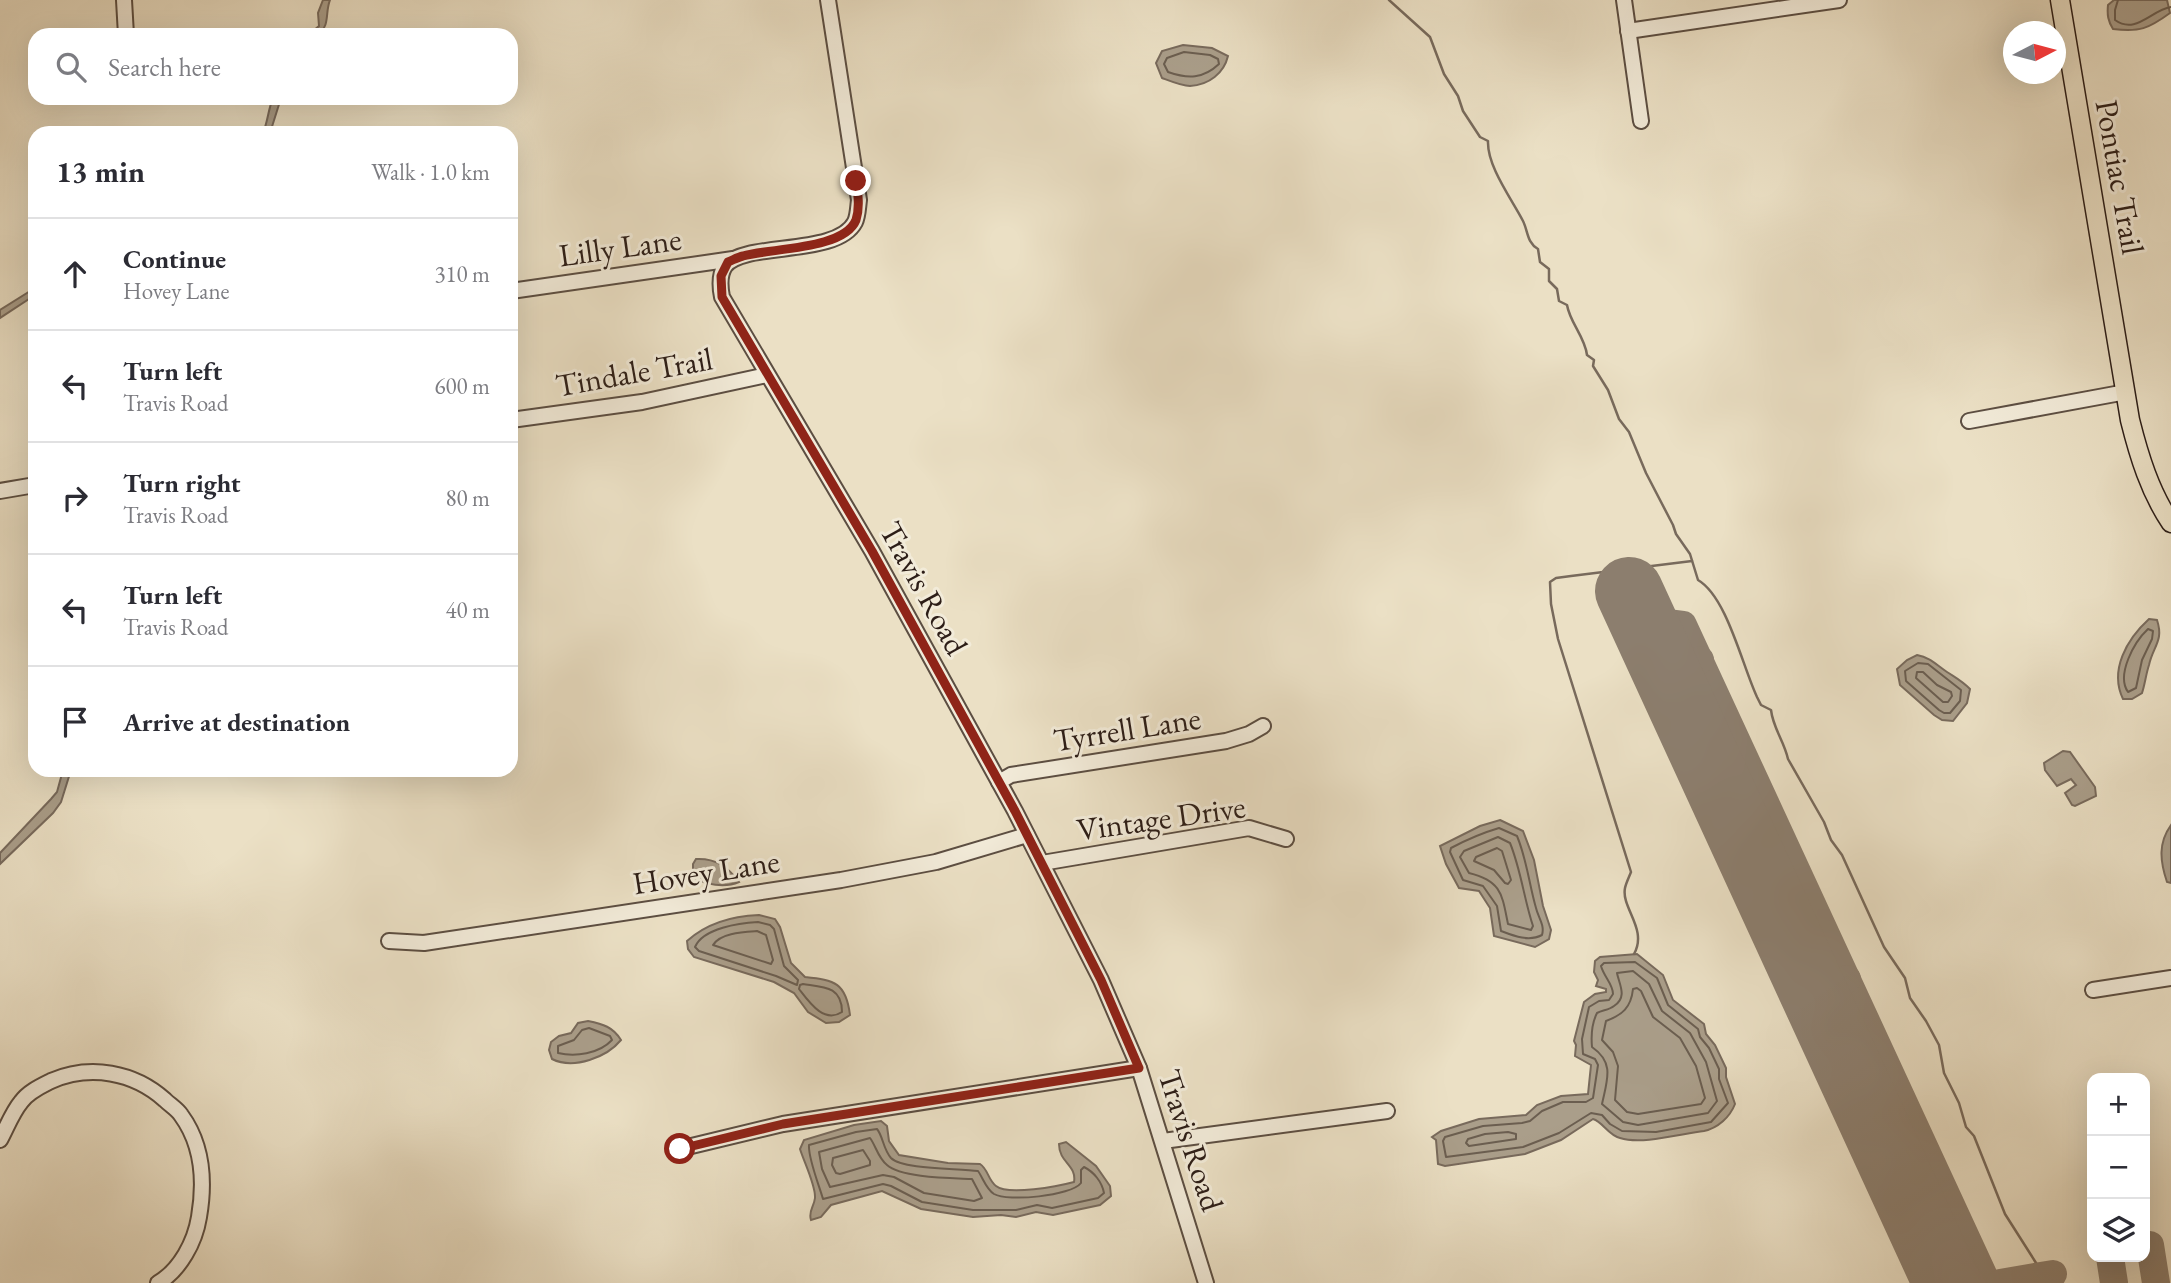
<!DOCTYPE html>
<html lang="en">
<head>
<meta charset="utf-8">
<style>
	body { margin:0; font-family:"EB Garamond",serif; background:#f2f2f3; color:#2b2b33 }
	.controls { position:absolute; right:21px; bottom:21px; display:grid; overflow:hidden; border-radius:14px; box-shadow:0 7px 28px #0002 }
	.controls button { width:63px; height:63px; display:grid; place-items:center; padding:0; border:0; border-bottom:2px solid #e1e1e2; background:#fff; color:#2b2b33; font:35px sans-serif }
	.compass { position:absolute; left:2003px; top:21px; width:63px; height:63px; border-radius:50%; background:#fff; box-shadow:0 7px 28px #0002; rotate:84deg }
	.stop { position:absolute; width:21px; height:21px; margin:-16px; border:5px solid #8f2418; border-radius:50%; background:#fff }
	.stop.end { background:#8f2418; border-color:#fff; box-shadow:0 2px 7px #0008 }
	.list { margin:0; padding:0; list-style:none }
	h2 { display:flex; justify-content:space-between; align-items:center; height:91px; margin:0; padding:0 28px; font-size:30px }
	h2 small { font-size:23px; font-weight:400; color:#7c7c81 }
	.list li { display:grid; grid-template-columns:46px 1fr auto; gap:21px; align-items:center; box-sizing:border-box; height:112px; padding:0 28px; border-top:2px solid #e1e1e2 }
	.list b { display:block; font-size:26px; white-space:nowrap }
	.list p { margin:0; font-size:23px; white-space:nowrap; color:#7c7c81 }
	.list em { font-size:23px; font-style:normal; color:#7c7c81 }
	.icon { flex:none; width:38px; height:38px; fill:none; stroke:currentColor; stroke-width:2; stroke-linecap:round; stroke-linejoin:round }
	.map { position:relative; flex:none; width:2171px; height:1283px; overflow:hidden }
	.search { position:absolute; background:#fff; box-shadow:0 7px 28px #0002; left:28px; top:28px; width:490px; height:77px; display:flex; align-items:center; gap:18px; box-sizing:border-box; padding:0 24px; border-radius:21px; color:#7c7c81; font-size:26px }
	.panel { position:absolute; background:#fff; box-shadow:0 7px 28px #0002; left:28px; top:126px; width:490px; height:651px; border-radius:21px }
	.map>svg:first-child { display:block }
</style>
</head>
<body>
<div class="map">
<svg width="2171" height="1283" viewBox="0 0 2171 1283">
	<rect width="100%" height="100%" fill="#ebe0c5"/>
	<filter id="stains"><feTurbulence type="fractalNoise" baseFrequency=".00286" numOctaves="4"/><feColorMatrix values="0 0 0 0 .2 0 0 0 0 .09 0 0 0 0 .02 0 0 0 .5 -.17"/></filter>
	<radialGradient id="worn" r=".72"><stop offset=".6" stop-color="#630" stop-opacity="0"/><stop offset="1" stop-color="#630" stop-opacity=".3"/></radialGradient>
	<g fill="#aa9e8a" stroke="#786a5c" stroke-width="2">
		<path d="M323 0H330C325 13 330 24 319 35H308L319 26 318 13Z"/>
		<path d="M2114 0H2167L2170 13C2148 29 2140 32 2113 29 2108 21 2107 15 2108 5Z"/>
		<path d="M1183 45 1212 48 1228 56C1224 73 1209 85 1190 86 1182 86 1170 81 1162 78L1156 63 1162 51Z"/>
		<path d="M273 98H281L270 133H263C268 121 268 110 273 98Z"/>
		<polygon points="35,288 35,295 0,318 0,310"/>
		<path d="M2149 619 2157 620C2164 641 2153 646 2149 665 2146 674 2145 684 2142 693L2132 699H2123C2109 670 2127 639 2149 619Z"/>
		<path d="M1917 655C1931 658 1935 664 1947 672 1956 678 1962 681 1970 689L1967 703 1953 721 1942 720 1934 715 1900 685 1897 669 1907 660Z"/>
		<polygon points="2063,751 2070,752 2095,787 2096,796 2075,806 2072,805 2065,793 2076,785 2071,779 2057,786 2045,770 2044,763"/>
		<polygon points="63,770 71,770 61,802 53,813 0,864 0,853 51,799 57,792"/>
		<polygon points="1500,820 1523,831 1534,860 1543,906 1551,930 1549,939 1535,947 1494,936 1490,908 1479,891 1459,888 1446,864 1440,846 1480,826"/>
		<path d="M2171 825V883L2167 882C2160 861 2158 843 2171 825Z"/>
		<path d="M696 859C716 858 728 867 739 882 725 888 705 885 693 877V864Z"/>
		<path d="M759 915 775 919 780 927 791 963 805 977C835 980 846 983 850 1015L839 1022 826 1023 808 1012 794 993 774 982 694 957 688 949 687 941C707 923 732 916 759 915Z"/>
		<path d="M1637 954 1663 975 1673 1000 1704 1024 1706 1034 1715 1045 1726 1068V1077L1735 1104C1730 1117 1718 1128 1704 1131 1680 1134 1642 1145 1620 1138 1608 1135 1603 1122 1593 1119L1561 1140 1525 1154 1445 1166 1438 1164 1436 1140 1432 1137 1441 1131 1479 1119 1526 1115 1537 1105 1561 1096 1588 1094 1591 1065 1575 1056 1576 1045 1574 1041 1584 1002 1595 994 1606 992V989L1596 986 1598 980 1594 972 1595 961 1600 957Z"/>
		<path d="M588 1021C603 1024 613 1027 621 1040 607 1057 574 1070 552 1059L549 1050 551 1042 559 1036 571 1033 578 1023Z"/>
		<path d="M881 1121 887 1126 889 1141 899 1155 948 1163 980 1164C988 1169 988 1180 996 1186 1008 1196 1059 1186 1074 1182 1077 1165 1059 1163 1059 1144L1066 1142 1096 1166 1110 1186 1111 1196 1100 1205 1053 1215 1036 1212 1016 1217 1001 1215 973 1217 921 1209 882 1191 831 1205 821 1217 811 1220C808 1211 814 1207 815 1198 816 1186 804 1162 800 1149L804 1140 854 1125Z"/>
	</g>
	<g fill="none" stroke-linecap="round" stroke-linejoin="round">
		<g stroke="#6b5e50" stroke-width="2">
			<path d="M2118 0 2115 10V20C2136 35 2151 10 2171 7"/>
			<path d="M1184 52 1210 55 1218 59 1219 64C1203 79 1188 79 1168 72L1164 64 1167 58Z"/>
			<path d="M2148 629 2153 631 2152 639 2142 660 2136 688 2128 692C2116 675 2134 642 2148 629Z"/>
			<polygon points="1918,663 1928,664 1961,690 1960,701 1950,713 1944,713 1939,710 1906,681 1905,671"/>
			<polygon points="1917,672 1923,672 1937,685 1951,692 1952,696 1948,702 1943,702 1916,678"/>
			<path d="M1499 828 1517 836C1527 860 1529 884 1536 908 1538 917 1545 925 1542 935 1529 942 1514 936 1501 931L1497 906 1483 886 1463 880 1450 852 1451 848C1466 840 1482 833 1499 828Z"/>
			<path d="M1498 837 1510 843C1521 870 1524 899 1533 926L1531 930 1508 924C1502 895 1502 881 1469 873L1460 857 1464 851Z"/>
			<polygon points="1497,848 1502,851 1511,880 1508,884 1505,883 1494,870 1474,861 1476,857"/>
			<path d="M758 922 770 925 774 929 784 966 798 980 797 985 776 976 699 951 695 947C703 928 740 923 758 922Z"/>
			<path d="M757 931 766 935 773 960 771 964 713 945C720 933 743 932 757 931Z"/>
			<path d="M1635 962 1657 978 1668 1005 1698 1029 1700 1037 1709 1048 1719 1069V1079L1728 1103 1711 1122 1656 1132 1622 1131 1610 1124 1602 1115 1591 1113 1559 1133 1523 1147 1446 1157 1443 1141 1445 1137 1483 1126 1522 1123 1530 1121 1542 1111 1563 1102H1586L1593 1098 1598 1065 1595 1059 1583 1054 1582 1039 1589 1007 1599 1001 1609 1000 1613 994C1613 984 1604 977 1601 966L1604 963Z"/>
			<path d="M1633 971 1649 984 1662 1011 1690 1033 1706 1062 1717 1101 1708 1113 1638 1125 1623 1122 1602 1104C1607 1080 1615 1063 1592 1047 1591 1036 1592 1023 1597 1013 1603 1010 1609 1010 1614 1006 1628 997 1619 984 1617 973Z"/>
			<path d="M803 984C823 987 842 986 842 1012 824 1024 809 1002 799 989L800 985Z"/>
			<path d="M1637 988 1641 991 1653 1017 1680 1038 1696 1066 1705 1098 1701 1104 1638 1114 1627 1112 1615 1100 1618 1066 1613 1052 1602 1040 1606 1021C1622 1015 1631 1008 1633 989Z"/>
			<path d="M589 1028 610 1036 612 1040C599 1054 575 1057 558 1053V1046L574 1040 582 1030Z"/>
			<path d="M877 1129C883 1136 883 1149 891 1158 903 1170 959 1168 978 1171 983 1178 986 1189 994 1194 1008 1202 1071 1196 1081 1183V1170L1084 1167C1094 1172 1102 1182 1104 1193L1098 1198 1052 1208 1037 1205 1016 1210H973L922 1202 891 1186 883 1184 823 1199C819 1185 808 1158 809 1145L856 1132Z"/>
			<polygon points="1508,1132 1516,1134 1516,1139 1469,1146 1466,1143 1468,1139 1485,1134"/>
			<path d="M870 1138C876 1146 878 1158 887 1165 901 1178 952 1178 972 1179L982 1198 974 1201 924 1193 894 1177 883 1175 830 1187 822 1169 819 1152Z"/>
			<polygon points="863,1150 870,1161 870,1165 840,1174 836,1173 832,1165 833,1158"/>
		</g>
		<g stroke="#786a5c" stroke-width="2.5">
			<path d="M1389 0 1430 37 1444 74 1458 96 1463 111 1480 137 1488 141C1487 166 1511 198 1523 221 1528 231 1527 243 1538 249L1540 262 1549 269V281L1557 289 1559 301 1567 305C1570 323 1585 337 1587 355L1594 360 1593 366 1608 390 1619 419 1629 432 1646 473 1673 525 1676 534 1690 554 1698 580C1727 597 1742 665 1757 697L1761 705 1771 710C1773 728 1784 741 1788 759L1824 822 1831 840 1842 855 1884 947 1905 978 1910 998 1926 1021 1939 1045 1944 1073 1959 1103 1966 1127 1974 1136 2005 1214 2038 1266"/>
			<path d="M1634 954C1648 929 1621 908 1625 888 1626 883 1629 877 1631 872L1558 639 1551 604 1550 582 1556 578 1571 576 1692 561"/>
		</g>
		<g stroke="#8c7e6e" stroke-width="28">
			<polyline points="1647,629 1667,623 1683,625 1987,1283"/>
			<polyline points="1668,675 1700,660"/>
			<polyline points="1814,993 1847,979"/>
			<polyline points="2150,1245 2156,1283"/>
			<polyline points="2110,1257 2114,1283"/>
			<polyline points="2000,1283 2053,1274"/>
		</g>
		<polyline stroke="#8c7e6e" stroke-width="68" points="1629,591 1947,1283"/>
		<defs>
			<g id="minor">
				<polyline points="124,0 126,35"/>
				<path d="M828 0 859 200C858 207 858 216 855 222 837 257 744 241 725 266 719 275 720 287 722 297L872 551 1015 811 1101 980 1139 1068 1206 1283"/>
				<polyline points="1624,0 1641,121"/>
				<polyline points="1628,31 1839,0"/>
				<polyline points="511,291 733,259"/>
				<polyline points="511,420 642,402 767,375"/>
				<polyline points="1969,421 2126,392"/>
				<polyline points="0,491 35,485"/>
				<polyline points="999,782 1011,775 1226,741 1249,734 1263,726"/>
				<polyline points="1042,863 1249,828 1286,839"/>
				<polyline points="389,941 424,943 841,880 936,862 1027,835"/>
				<polyline points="2093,990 2171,978"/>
				<path d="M0 1140C7 1127 12 1113 21 1102 28 1092 41 1086 51 1081 90 1064 134 1072 165 1100 170 1105 177 1109 181 1115 203 1145 205 1182 199 1217 195 1242 180 1270 158 1283"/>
				<polyline points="1163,1141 1387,1111"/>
				<polyline points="679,1149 783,1124 1139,1068"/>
			</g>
			<path id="major" d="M2060 0 2130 420C2139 456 2150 492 2171 523"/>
		</defs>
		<use href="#minor" stroke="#5c4e42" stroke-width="18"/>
		<use href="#major" stroke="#2c1d17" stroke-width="21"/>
		<use href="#minor" stroke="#f2ebd9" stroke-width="14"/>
		<use href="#major" stroke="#ebe0c5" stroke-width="18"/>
	</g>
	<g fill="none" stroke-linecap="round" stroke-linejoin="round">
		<path stroke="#8f2418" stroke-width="9" d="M680 1149 783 1124 1139 1068 1101 980 1015 811 872 551 722 297 721 276 728 262C733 260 738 257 743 256 770 248 844 250 856 220 860 207 858 194 856 181"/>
	</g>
	<g text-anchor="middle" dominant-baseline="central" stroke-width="6" stroke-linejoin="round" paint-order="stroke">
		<g font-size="32" fill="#2c1d17" stroke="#f2ebd9">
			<text transform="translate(2120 177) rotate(80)">Pontiac Trail</text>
			<text transform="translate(620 247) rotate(-8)">Lilly Lane</text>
			<text transform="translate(634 372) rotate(-10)">Tindale Trail</text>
			<text transform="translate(924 588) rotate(61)">Travis Road</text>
			<text transform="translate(1127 729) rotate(-9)">Tyrrell Lane</text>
			<text transform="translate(1161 818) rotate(-8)">Vintage Drive</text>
			<text transform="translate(706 872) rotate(-9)">Hovey Lane</text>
			<text transform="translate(1191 1140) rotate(72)">Travis Road</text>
		</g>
	</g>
	<rect width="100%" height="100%" filter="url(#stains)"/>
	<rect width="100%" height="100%" fill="url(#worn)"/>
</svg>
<div class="controls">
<button>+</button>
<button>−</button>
<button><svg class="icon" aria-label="layers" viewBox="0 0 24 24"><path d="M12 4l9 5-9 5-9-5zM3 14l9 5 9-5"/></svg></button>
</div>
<svg class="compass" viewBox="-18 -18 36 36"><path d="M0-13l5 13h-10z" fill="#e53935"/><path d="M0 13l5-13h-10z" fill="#7c7c81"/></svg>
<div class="stop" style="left:680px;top:1149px"></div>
<div class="stop end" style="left:856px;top:181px"></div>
<div class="search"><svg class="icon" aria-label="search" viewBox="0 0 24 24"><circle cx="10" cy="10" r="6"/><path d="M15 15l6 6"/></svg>Search here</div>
<section class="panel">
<h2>13 min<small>Walk · 1.0 km</small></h2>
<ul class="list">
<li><svg class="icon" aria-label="ahead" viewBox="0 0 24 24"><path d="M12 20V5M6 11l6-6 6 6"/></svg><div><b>Continue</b><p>Hovey Lane</p></div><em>310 m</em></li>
<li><svg class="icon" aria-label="left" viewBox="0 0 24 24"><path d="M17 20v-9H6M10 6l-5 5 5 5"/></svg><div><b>Turn left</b><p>Travis Road</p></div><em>600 m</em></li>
<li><svg class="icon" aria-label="right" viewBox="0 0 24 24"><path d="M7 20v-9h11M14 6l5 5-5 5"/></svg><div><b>Turn right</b><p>Travis Road</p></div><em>80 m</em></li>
<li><svg class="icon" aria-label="left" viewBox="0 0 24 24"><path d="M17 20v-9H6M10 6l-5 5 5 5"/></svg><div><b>Turn left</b><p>Travis Road</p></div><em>40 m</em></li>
<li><svg class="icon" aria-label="arrive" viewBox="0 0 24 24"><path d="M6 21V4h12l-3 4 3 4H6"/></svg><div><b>Arrive at destination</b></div></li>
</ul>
</section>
</div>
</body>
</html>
